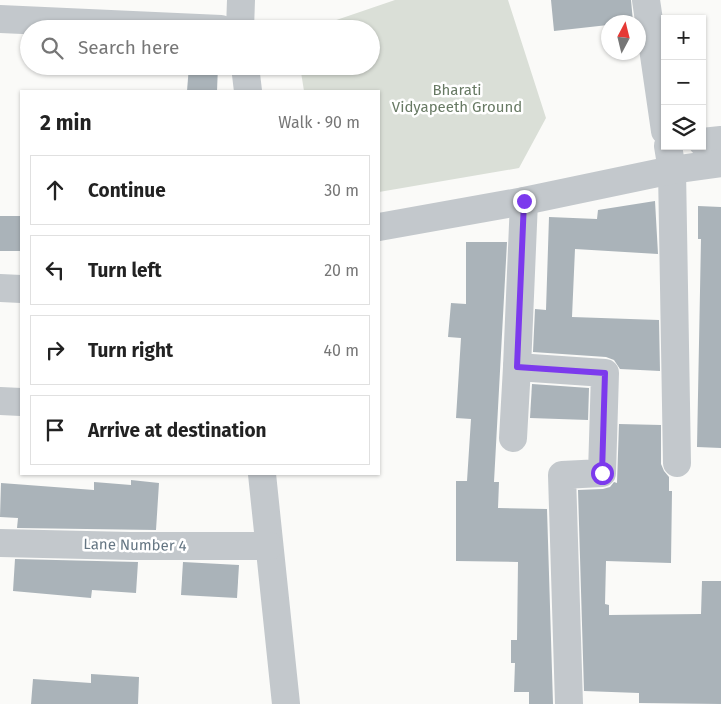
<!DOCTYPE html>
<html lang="en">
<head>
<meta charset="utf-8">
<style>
	body { margin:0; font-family:"Fira Sans",sans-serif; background:#f2f2f2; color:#222 }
	.controls { position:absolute; right:15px; top:15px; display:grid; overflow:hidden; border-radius:0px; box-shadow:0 1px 4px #0004 }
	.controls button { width:45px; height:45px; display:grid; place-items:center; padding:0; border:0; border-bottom:1px solid #e0e0e0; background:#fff; color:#222; font:25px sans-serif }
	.compass { position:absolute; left:601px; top:15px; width:45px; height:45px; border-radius:50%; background:#fff; box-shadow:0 1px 4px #0004; rotate:7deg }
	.stop { position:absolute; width:15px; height:15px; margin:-11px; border:4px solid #7c3aed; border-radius:50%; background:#fff }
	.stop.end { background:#7c3aed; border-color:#fff; box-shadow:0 1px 5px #0008 }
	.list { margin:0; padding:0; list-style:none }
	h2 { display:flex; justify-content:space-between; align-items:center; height:65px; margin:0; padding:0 20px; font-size:21px }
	h2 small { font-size:16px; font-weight:400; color:#767676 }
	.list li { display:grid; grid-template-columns:32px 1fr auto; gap:15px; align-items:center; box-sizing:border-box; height:70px; margin:0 10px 10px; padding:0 10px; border:1px solid #e0e0e0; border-radius:0px }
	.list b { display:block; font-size:19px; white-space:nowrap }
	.list em { font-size:16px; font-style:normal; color:#767676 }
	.icon { flex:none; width:28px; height:28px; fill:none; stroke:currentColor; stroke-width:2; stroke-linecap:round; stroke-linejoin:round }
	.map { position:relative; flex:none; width:721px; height:704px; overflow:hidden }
	.search { position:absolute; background:#fff; box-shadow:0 1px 4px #0004; left:20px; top:20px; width:360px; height:55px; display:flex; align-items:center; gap:12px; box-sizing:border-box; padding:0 18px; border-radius:28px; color:#767676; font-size:19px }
	.panel { position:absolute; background:#fff; box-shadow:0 1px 4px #0004; left:20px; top:90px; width:360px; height:385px; border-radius:0px }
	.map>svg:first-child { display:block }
</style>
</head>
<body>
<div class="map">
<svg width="721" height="704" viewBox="0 0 721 704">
	<rect width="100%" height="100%" fill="#fafaf8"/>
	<polygon fill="#dadfd7" points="395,0 508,0 546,118 519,168 379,192 379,91 304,91 300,66 371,66 371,29 310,29"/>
	<g fill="#aab3b9">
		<polygon points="551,0 631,0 633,22 608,22 608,25 554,31"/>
		<polygon points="189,66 218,66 217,91 187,91"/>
		<polygon points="655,201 658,254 575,249 572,317 659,320 660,371 620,369 614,360 606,357 533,352 535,309 546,310 549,217 597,219 598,210"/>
		<polygon points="698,206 721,207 721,448 697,447 701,239 698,239"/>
		<rect x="0" y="216" width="21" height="35"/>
		<polygon points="466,242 507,242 494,482 499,482 498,508 547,509 553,704 529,704 529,692 514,692 515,663 511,663 511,640 517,640 518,562 456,561 456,481 467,481 471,419 456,418 461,338 448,337 451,303 466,304"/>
		<polygon points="532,384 589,388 588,420 530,418"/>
		<polygon points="619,424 661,425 661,464 664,471 669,477 669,491 672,491 671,563 606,561 605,604 609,605 609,615 701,614 702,581 721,581 721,704 639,703 639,693 584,691 578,490 603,489 610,487 614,482 617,483"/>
		<polygon points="131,480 159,483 156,530 17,528 18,518 0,517 1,483 94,490 94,482 131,485"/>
		<polygon points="15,559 138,562 136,593 92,590 91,598 13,591"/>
		<polygon points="183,562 239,565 237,598 181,595"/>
		<polygon points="91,674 139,677 138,704 31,704 33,679 91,683"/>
	</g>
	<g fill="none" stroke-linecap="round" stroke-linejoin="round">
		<g stroke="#c3c8cc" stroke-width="28">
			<polyline points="646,0 665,131"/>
			<polyline points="0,19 221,29"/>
			<polyline points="240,29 241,0"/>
			<polyline points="245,66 248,91"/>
			<polyline points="702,142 721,140"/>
			<polyline points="668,146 672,170 677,463"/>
			<polyline points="524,201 517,367 605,373 602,473 562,475 569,704"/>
			<polyline points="379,227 524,201 672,170 721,163"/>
			<polyline points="0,288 21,289"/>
			<polyline points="0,401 21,402"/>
			<polyline points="513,438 517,367"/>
			<polyline points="262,474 286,704"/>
			<polyline points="0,543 130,546 269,546"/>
		</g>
	</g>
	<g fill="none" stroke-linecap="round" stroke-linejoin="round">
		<polyline stroke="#7c3aed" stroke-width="6" points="524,201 517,367 605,373 602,473"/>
	</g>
	<g text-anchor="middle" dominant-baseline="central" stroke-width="5" stroke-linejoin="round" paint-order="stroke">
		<g font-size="15" fill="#687a64" stroke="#fff">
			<text x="457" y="90">Bharati<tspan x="457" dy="17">Vidyapeeth Ground</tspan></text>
		</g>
		<g font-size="15" fill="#657683" stroke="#fff">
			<text transform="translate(135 545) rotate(1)">Lane Number 4</text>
		</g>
	</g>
</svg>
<div class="controls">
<button>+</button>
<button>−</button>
<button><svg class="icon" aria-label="layers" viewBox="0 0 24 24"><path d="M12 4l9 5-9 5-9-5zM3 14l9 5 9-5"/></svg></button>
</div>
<svg class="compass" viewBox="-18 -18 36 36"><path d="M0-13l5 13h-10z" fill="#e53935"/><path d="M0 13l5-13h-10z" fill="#767676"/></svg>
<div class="stop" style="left:602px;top:473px"></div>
<div class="stop end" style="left:524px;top:201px"></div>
<div class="search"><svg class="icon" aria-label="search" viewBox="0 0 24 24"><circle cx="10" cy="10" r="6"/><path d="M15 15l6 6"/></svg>Search here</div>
<section class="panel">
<h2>2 min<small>Walk · 90 m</small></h2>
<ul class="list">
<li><svg class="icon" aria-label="ahead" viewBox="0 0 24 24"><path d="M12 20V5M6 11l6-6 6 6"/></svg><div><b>Continue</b></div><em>30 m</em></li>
<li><svg class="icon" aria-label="left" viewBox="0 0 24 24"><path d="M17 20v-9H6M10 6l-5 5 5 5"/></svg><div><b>Turn left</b></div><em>20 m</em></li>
<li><svg class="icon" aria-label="right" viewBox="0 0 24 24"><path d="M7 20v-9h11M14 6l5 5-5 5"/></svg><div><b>Turn right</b></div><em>40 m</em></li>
<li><svg class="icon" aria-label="arrive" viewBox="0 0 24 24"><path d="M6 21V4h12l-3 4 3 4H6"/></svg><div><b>Arrive at destination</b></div></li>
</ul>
</section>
</div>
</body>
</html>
